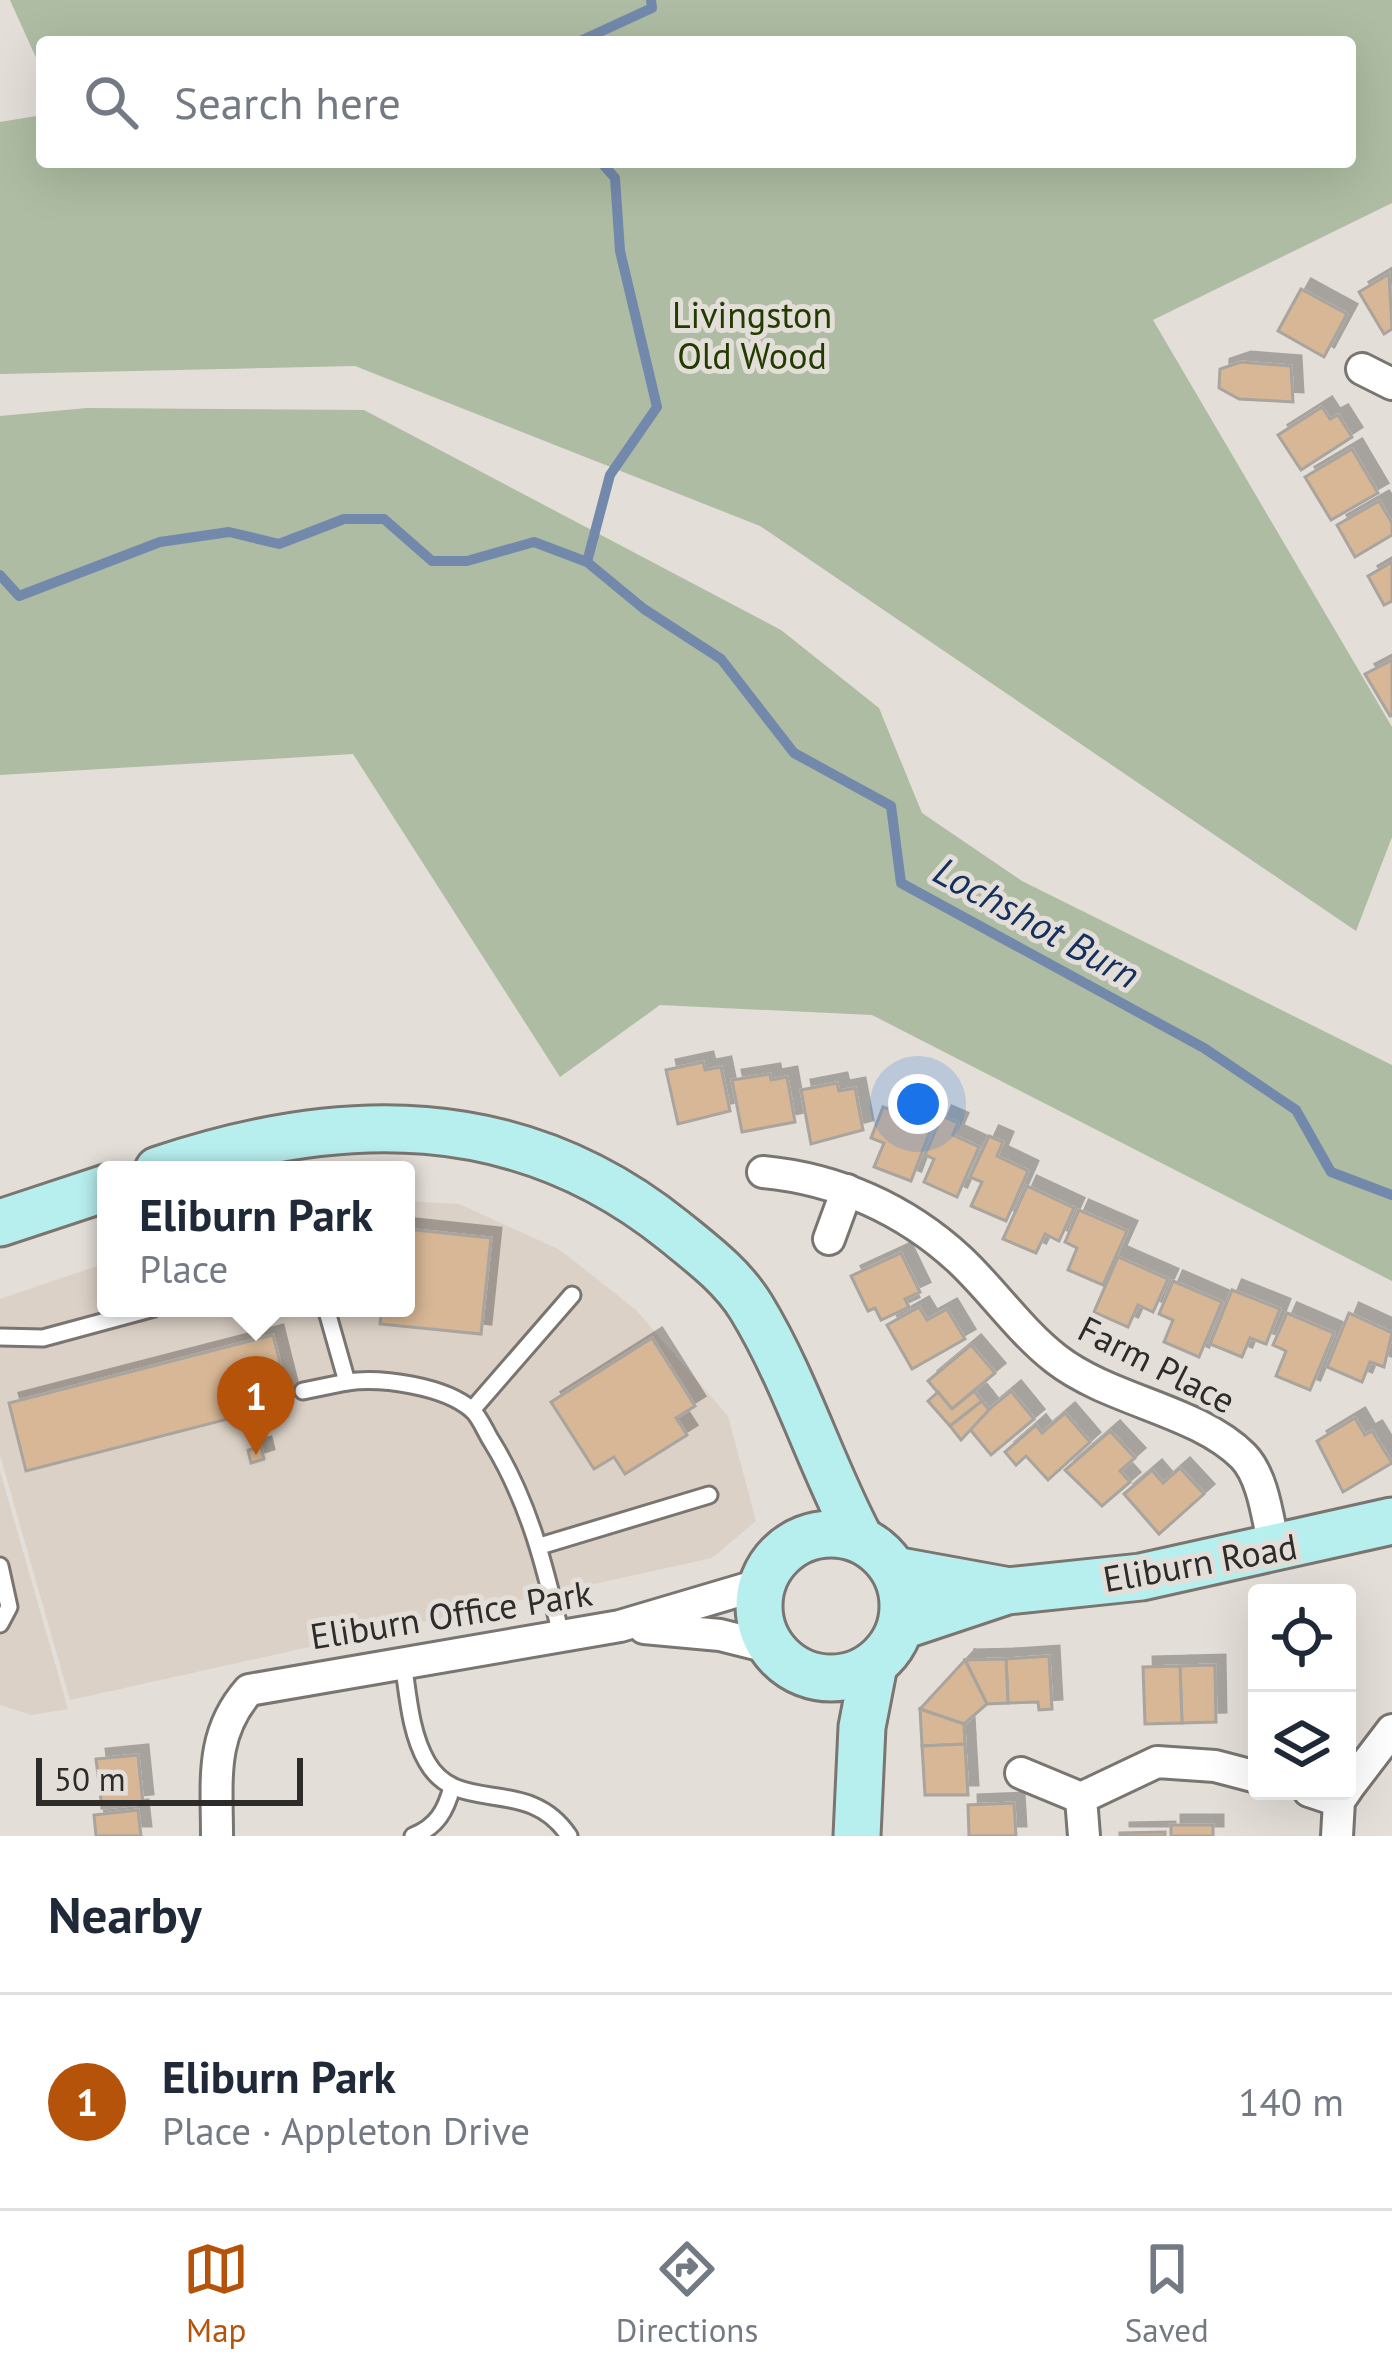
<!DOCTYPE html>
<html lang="en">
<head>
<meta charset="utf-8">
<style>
	body { margin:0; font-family:"PT Sans",sans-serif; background:#f2f2f3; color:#1f2937 }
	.controls { position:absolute; right:36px; bottom:36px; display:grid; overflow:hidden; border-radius:12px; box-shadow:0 12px 48px #0002 }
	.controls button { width:108px; height:108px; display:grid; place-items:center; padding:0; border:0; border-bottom:3px solid #e0e1e3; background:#fff; color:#1f2937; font:60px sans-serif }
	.scale { position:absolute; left:36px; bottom:30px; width:267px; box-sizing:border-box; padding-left:12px; border:6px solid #2e2c2a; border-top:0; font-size:33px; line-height:42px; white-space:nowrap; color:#2e2c2a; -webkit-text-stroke:9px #e3ded8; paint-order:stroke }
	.you { position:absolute; left:918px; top:1104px; width:42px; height:42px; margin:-30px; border:9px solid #fff; border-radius:50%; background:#1a73e8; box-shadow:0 0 0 18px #1a73e833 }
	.badge { display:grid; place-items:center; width:78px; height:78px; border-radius:50%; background:#b45309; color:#fff; font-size:39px; font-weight:700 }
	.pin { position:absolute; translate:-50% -99px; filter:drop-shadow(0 3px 6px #0008) }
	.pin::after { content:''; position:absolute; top:63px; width:42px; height:36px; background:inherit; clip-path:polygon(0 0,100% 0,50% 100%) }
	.popup { position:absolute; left:97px; top:1161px; width:318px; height:156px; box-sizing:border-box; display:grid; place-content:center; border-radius:12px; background:#fff; filter:drop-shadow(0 3px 9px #0005); font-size:39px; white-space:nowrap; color:#747a83 }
	.popup b { font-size:45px; color:#1f2937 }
	.popup::after { content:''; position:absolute; left:50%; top:100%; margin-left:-24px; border:24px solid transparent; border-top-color:#fff }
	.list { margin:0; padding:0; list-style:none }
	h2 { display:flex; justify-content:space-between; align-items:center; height:156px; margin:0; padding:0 48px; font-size:51px }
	h2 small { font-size:39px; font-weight:400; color:#747a83 }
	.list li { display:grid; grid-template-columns:78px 1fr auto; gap:36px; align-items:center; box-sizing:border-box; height:216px; padding:0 48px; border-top:3px solid #e0e1e3 }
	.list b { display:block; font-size:45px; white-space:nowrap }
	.list p { margin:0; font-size:39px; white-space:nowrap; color:#747a83 }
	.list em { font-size:39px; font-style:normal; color:#747a83 }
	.icon { flex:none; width:66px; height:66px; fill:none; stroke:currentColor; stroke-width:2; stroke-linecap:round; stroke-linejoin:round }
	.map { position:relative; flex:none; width:1392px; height:1836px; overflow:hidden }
	.search { position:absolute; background:#fff; box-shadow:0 12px 48px #0002; left:36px; right:36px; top:36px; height:132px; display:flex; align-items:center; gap:30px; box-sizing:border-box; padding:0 42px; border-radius:12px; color:#747a83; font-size:45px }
	.sheet { height:372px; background:#fff }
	nav { display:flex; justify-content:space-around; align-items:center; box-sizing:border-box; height:168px; border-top:3px solid #e0e1e3; background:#fff; font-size:33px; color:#747a83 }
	nav a { display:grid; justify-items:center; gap:6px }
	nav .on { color:#b45309 }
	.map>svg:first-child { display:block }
</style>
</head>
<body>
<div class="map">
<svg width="1392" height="1836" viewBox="0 0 1392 1836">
	<defs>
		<filter id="shadow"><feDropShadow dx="10" dy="-10" stdDeviation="0" flood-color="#0004"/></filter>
	</defs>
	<rect width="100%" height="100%" fill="#e3ded8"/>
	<g fill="#dbd1c6">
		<polygon points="406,1201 459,1204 560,1250 636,1310 728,1416 756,1521 712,1558 70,1700 0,1455 0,1299 106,1263 106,1308 406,1308"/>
		<polygon points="0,1471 68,1709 32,1715 0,1705"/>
	</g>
	<g fill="#adbca2">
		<polygon points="10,0 1392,0 1392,203 1153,320 1392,727 1392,837 1356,931 760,526 355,366 0,374 0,122 42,115 42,162 1350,162 1350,42 42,42 42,71"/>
		<polygon points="87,408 364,410 781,630 879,708 922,813 1022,881 1392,1065 1392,1281 872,1015 660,1005 560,1077 353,754 0,775 0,416"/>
	</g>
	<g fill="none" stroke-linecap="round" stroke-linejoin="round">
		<g stroke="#7389ac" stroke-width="10">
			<polyline points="578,42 652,8 651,0"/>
			<polyline points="587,562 610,475 657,407 620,251 615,178 601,162"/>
			<polyline points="0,575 19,596 160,542 229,532 279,544 344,519 384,519 432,561 467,561 534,542 587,562 644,609 721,659 794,753 891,806 901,883 1204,1048 1296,1110 1331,1172 1392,1195"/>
		</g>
	</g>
	<g fill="#d7b795" stroke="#a9a49e" stroke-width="3" filter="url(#shadow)">
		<polygon points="1389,274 1392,329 1384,334 1359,292"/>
		<polygon points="1301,289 1347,314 1324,357 1278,331"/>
		<polygon points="1241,362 1291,366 1293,402 1239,399 1219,388 1220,369"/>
		<polygon points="1322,407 1330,419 1338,415 1352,437 1301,470 1278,435"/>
		<polygon points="1352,449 1378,493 1331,520 1305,477"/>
		<polygon points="1379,501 1392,523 1392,535 1355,557 1337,525"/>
		<polygon points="1392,562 1392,601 1384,605 1368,576"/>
		<polygon points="1392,660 1392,716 1390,716 1365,674"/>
		<polygon points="703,1062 705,1070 721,1067 730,1111 678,1124 666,1070"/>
		<polygon points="770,1074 771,1080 787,1077 795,1122 742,1132 732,1080"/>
		<polygon points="837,1083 839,1091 855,1088 863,1130 811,1144 801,1090"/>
		<polygon points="883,1107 932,1126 911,1181 874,1167 884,1143 871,1138"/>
		<polygon points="942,1116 958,1123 953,1135 979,1147 957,1197 924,1182 934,1159 925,1155"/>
		<polygon points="989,1136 1003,1142 997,1156 1028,1171 1006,1221 971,1206 982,1182 970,1177"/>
		<polygon points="1027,1186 1074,1208 1059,1241 1045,1234 1036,1253 1003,1239"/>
		<polygon points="1079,1210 1127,1231 1103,1285 1068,1270 1077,1248 1065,1242"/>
		<polygon points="406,1229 491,1238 481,1334 380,1324 382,1308 406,1308"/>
		<polygon points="901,1253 920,1292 905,1299 909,1307 881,1320 875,1308 868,1311 851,1276"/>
		<polygon points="1118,1257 1168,1279 1153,1312 1138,1305 1128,1327 1094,1312"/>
		<polygon points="1173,1281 1222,1302 1199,1357 1164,1342 1173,1320 1159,1314"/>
		<polygon points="1232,1290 1280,1309 1266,1344 1250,1338 1242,1357 1210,1344"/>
		<polygon points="919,1307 927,1320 947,1309 965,1339 912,1369 887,1325"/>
		<polygon points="1287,1313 1334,1333 1310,1390 1276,1376 1286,1351 1273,1345"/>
		<polygon points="1349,1313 1392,1333 1384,1367 1370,1362 1362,1382 1327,1367"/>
		<polygon points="273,1335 290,1403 26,1471 9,1403"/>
		<polygon points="652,1338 695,1406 676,1418 687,1435 625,1474 614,1457 594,1469 551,1402"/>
		<polygon points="971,1345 995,1373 952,1409 928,1381"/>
		<polygon points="974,1391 982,1401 950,1426 928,1401 938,1392 952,1409"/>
		<polygon points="1011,1391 1034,1419 991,1455 968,1427"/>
		<polygon points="982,1401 989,1410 961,1440 950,1426"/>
		<polygon points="1065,1413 1090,1442 1048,1480 1026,1456 1016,1465 1005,1452 1036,1425 1042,1433"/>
		<polygon points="1355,1418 1365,1435 1372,1431 1392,1463 1343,1492 1317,1441"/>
		<polygon points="1110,1431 1135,1458 1120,1471 1130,1482 1102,1506 1065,1470"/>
		<polygon points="261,1447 264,1459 251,1463 248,1450"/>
		<polygon points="1180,1468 1204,1494 1159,1534 1124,1494 1152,1470 1163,1483"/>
		<polygon points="1049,1656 1052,1709 1039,1710 1038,1702 1008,1703 1006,1659"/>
		<polygon points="1006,1659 1008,1703 987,1704 965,1660"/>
		<polygon points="965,1660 987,1704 964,1724 920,1709"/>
		<polygon points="1215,1665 1216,1722 1182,1723 1180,1666"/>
		<polygon points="1180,1666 1182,1723 1145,1724 1143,1667"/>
		<polygon points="920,1709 964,1724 965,1744 922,1746"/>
		<polygon points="965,1744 968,1795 925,1795 922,1746"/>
		<polygon points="138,1755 143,1804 102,1808 96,1759"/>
		<polygon points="1014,1803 1016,1836 969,1836 968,1805"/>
		<polygon points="138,1810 141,1836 96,1836 94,1815"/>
		<rect x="1171" y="1825" width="42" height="11"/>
		<polygon points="1165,1832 1165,1836 1120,1836 1120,1833"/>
	</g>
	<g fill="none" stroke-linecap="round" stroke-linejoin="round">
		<defs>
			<g id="lane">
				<path d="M326 1308 347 1382C381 1377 445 1386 472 1410 480 1417 486 1433 492 1442 529 1502 545 1567 561 1635"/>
				<polyline points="0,1337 43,1338 154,1308"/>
				<polyline points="303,1391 347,1382"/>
				<polyline points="472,1410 572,1295"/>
				<polyline points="540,1546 709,1495"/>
				<polyline points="0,1566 9,1607 0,1624"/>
				<path d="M403 1662C408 1694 410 1733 427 1762 458 1817 528 1774 569 1836"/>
				<path d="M413 1836C437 1827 446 1810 452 1787"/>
			</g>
			<g id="street">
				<polyline points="1362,369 1392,384"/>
				<path d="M763 1172C837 1179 905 1209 960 1260 993 1291 1020 1331 1056 1359 1110 1401 1197 1410 1243 1456 1264 1477 1268 1522 1275 1551"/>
				<polyline points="829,1239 847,1190"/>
				<polyline points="644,1628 720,1635 772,1648"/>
				<polyline points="1021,1773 1081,1798"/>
				<polyline points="1347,1789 1392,1730"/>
				<polyline points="1309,1791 1339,1801"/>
				<path d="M217 1836C217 1780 210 1734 249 1690L620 1626 762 1584"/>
				<polyline points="1084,1836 1081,1798 1157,1762 1215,1766 1257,1777"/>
				<polyline points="1337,1836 1339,1801 1346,1791"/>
			</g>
			<g id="secondary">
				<path d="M158 1170C339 1109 518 1105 674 1231 701 1253 732 1276 751 1307 795 1379 820 1463 859 1537"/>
				<polyline points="0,1223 106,1188"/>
				<circle cx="831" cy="1606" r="72"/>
				<polyline points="894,1570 1004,1590"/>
				<polyline points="902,1626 1007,1591 1141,1577 1392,1521"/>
				<polyline points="857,1836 862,1727 874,1665"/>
			</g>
		</defs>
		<use href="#lane" stroke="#7a7570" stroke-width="21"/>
		<use href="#street" stroke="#7a7570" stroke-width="36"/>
		<use href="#secondary" stroke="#7a7570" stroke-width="51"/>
		<use href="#lane" stroke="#fff" stroke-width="15"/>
		<use href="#street" stroke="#fff" stroke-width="30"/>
		<use href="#secondary" stroke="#b7efee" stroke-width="45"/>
	</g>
	<g text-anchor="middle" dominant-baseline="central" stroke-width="10" stroke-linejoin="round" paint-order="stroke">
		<g font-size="36" fill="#223c00" stroke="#e3ded8">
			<text x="752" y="314">Livingston<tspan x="752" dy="41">Old Wood</tspan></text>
		</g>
		<g font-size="36" fill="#2e2c2a" stroke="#e3ded8">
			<text transform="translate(1157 1364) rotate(27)">Farm Place</text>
			<text transform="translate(1200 1562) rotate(-10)">Eliburn Road</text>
			<text transform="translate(451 1614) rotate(-9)">Eliburn Office Park</text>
		</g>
		<g font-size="39" font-style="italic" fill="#14305e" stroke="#e3ded8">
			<text transform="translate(1037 922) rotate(29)">Lochshot Burn</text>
		</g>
	</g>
</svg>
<div class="controls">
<button><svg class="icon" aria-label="locate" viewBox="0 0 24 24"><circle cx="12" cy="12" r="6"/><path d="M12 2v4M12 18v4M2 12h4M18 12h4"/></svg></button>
<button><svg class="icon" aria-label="layers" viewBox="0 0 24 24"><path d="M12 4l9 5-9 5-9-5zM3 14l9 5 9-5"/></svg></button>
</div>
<div class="scale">50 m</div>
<div class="you"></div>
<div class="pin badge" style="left:256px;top:1455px">1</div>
<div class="popup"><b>Eliburn Park</b>Place</div>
<div class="search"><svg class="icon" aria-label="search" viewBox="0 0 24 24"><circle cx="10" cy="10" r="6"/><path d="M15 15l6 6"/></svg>Search here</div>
</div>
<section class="sheet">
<h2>Nearby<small></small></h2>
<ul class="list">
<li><span class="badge">1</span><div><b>Eliburn Park</b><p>Place · Appleton Drive</p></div><em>140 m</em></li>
</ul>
</section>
<nav>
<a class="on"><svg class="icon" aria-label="map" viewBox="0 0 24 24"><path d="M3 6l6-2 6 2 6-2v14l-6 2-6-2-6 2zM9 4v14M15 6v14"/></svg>Map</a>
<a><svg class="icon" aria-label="directions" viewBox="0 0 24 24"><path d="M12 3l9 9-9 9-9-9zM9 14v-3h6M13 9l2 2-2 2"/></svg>Directions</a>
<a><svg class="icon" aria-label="saved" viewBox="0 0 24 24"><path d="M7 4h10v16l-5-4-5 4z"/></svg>Saved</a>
</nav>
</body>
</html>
